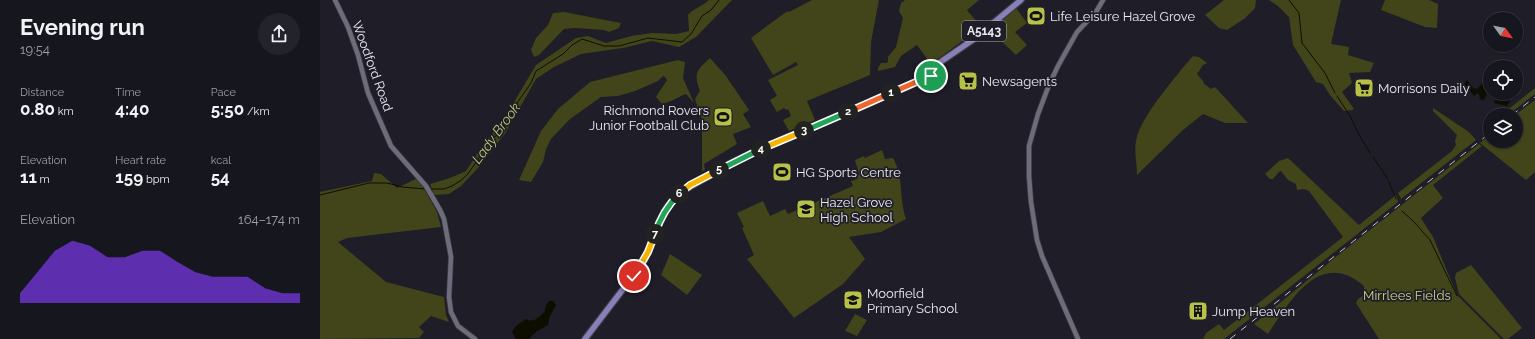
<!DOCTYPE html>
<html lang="en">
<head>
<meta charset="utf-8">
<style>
	:root { --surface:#16161e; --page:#23232b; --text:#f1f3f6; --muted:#9e9fa4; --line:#35353c; --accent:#7c3aed }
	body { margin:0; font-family:Raleway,sans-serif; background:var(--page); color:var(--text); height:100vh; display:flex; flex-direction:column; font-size:15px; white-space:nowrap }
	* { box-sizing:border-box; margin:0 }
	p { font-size:13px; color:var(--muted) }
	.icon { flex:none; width:22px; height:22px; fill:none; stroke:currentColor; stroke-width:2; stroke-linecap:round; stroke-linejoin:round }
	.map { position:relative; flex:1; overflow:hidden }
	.drawer { display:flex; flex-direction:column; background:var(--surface); width:320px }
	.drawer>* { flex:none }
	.needle { width:26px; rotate:123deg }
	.controls { position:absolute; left:1163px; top:12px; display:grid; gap:8px }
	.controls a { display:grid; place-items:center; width:40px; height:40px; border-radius:50%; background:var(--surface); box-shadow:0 1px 3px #0004,0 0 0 1px var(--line); font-size:20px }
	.pin { position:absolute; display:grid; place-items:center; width:34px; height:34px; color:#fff; margin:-17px; border:2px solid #fff; border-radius:50%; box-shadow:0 1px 4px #0007 }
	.km { position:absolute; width:20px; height:20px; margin:-10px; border-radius:50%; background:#222; color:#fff; font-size:11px; line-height:20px; text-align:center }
	.round { display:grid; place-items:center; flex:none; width:42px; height:42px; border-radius:21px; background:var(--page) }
	.summary { display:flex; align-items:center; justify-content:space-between; height:68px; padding:0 20px }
	h1 { font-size:22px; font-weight:700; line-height:30px }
	.metrics { display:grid; grid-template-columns:repeat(3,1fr); gap:6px; height:68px; padding:4px 20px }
	.metrics div { display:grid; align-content:center }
	.metrics b { font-size:17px; font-weight:700 }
	.metrics small { font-size:11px; font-weight:400 }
	.metrics p { font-size:11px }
	.chart { height:112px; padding:8px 20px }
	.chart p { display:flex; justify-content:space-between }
	.chart svg { width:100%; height:72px; margin-top:4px; fill:var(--accent); opacity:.7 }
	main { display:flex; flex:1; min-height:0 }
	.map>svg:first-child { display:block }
	.green { fill:#424519 }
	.water { fill:#0d0e00 }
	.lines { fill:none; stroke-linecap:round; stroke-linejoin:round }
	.stream { stroke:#0d0e00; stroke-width:1 }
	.minor-casing { stroke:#3a3842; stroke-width:6 }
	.major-casing { stroke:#3a3842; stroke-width:8 }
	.minor { stroke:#6d6c7a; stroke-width:4.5 }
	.major { stroke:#8780b6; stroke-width:5.5 }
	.rail { stroke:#c8c7cf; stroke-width:1; stroke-dasharray:7 7; stroke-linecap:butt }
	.split-1-casing { stroke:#fff; stroke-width:8 }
	.split-2-casing { stroke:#fff; stroke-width:8 }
	.split-3-casing { stroke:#fff; stroke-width:8 }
	.split-4-casing { stroke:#fff; stroke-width:8 }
	.split-5-casing { stroke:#fff; stroke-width:8 }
	.split-6-casing { stroke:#fff; stroke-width:8 }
	.split-7-casing { stroke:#fff; stroke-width:8 }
	.split-8-casing { stroke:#fff; stroke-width:8 }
	.split-1 { stroke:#f0652b; stroke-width:5 }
	.split-2 { stroke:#f0652b; stroke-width:5 }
	.split-3 { stroke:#22a559; stroke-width:5 }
	.split-4 { stroke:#f5b400; stroke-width:5 }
	.split-5 { stroke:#22a559; stroke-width:5 }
	.split-6 { stroke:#f5b400; stroke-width:5 }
	.split-7 { stroke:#22a559; stroke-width:5 }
	.split-8 { stroke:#f5b400; stroke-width:5 }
	.labels { text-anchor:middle; stroke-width:3.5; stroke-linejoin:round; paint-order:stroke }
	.shield { fill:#1e1d28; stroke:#acabb4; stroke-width:1 }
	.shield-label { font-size:12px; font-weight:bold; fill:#e9e8f0 }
	.poi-label { font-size:13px; fill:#e9e8f0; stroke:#1e1d28; text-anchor:start }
	.street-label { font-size:13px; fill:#e9e8f0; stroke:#1e1d28 }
	.park-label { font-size:13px; fill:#cbd383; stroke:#1e1d28 }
	.water-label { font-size:14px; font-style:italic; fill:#c0c778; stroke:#1e1d28 }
</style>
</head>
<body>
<main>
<section class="drawer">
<div class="summary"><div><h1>Evening run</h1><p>19:54</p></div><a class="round"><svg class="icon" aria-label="share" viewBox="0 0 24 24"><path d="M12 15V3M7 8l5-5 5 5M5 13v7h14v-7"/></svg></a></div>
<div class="metrics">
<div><p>Distance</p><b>0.80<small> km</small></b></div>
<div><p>Time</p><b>4:40</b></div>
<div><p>Pace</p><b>5:50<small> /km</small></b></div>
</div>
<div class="metrics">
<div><p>Elevation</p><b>11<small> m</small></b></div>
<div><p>Heart rate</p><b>159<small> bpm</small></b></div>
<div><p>kcal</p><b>54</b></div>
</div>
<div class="chart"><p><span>Elevation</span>164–174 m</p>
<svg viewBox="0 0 160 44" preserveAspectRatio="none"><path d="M0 44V38L10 25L20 12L30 6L40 9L50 16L60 16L70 12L80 12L90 19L100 25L110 28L120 28L130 28L140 35L150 38L160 38V44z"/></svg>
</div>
</section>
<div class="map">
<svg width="1215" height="339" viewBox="0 0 1215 339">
	<rect width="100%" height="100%" fill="#1e1d28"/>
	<path class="green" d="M389,0H412L376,37L359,47L332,41L303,48L261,54L234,67L216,79L186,132L159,167L141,186L129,194L114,195L110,184L130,178L146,171L161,148L184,119L216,65L256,38L268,36L286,43L311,36L332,33L356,34L369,31L368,15C374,8 383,6 389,0Z
		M492,0H559L551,42L550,75L487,101L495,120L469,131L463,120L471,116L468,109L466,110L464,108L457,112L450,100L457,96L448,80L478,65L476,62L453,75L431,38L466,12L471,11Z
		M585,0H659L647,10L661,27L611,64L597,45L581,56L575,67L558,71V68L561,63H566L568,62V57L576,47L583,18L579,11L581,3Z
		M904,0H936L935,8L924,19L907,30L899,28L885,15Z
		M949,0H1021L1011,44L1029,47L1028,55L1054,63L1050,72L1029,73L1032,83L1022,92L1034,109L1032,110L1024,111L1010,95L1003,84L996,82L973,45L969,17L958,6Z
		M1065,0H1109L1118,4L1117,28L1105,27L1061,10Z
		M696,8L707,23L695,32L707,45L696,55L677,37L676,26Z
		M244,12L301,23L299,28L289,32L284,30L255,28L244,29L219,55L214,57L211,50L216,38L228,25L233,13Z
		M873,56L879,57L887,63L883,65L877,74L884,82L883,83L891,89L895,87L928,123H905L883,114L863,130L817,175C817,164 814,151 816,141C820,117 857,75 873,56Z
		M390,58L406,76L429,110L423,114L431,127L413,134L417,144L384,164L385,170L382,171V120L375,99L380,91C373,73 377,70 390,58Z
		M358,60L365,62L363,78L374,103L366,94C358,97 351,102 342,104L336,97L347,80L345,77L343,76L338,81L315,91L298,96L281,97L250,119L231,139L226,149L223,162L211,182L199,180L221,131L238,109L270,82Z
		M1215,88V94L1188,115H1181Z
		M1215,100V172L1206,180L1160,143L1170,135V141H1196L1195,115Z
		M1113,108L1149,132L1156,140L1081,199L1078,193L1132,151L1136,145L1135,141L1137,135L1113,111Z
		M1159,144L1162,146L1113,185L1123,198L1101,218L1113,237L1137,295L1181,339H1059L1036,303L1038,299L1044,295V286C1000,248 970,301 948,334L934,324L1017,256Z
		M562,150L565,159L573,158C584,177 579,199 586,219L561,232L529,237L545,259L523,284L474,318L427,259L434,255L422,228L424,227L417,213L443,201L450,216L465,209L468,214L533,186L531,181L537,179L539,174L535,160L544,156L545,158Z
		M968,158L1039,225L1076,195L1078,202L904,339H883L886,333L899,324L904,330L1023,237L989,191L984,189L977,190L976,184L968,180L961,171L959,172L953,179H950L945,174L959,161Z
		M54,173L61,174L77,188L98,178L117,212L121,227L27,238L18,242L66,282L124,297L126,315L129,322L111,316L99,327L104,332L99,338L0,339V192L52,181Z
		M350,254L382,275L367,295L341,275Z
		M1151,265L1202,328L1188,339H1184L1139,294L1135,278L1136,273Z
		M535,314L547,320L537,336L525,331Z"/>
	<path class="water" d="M1170,76V90L1168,91L1164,100L1159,99L1160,97L1158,93L1154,96L1144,84L1147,80L1153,88L1157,89Z
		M1176,93H1190L1192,97L1187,106L1174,103L1176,97Z
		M229,301H233L236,305L230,316L228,325L217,331L209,339H196L192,332L196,326L206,319C214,324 220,316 225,311L226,305Z"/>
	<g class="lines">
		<path class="stream" d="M969,0L979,13L982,43L1005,73L1015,93
			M1017,96L1030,116L1039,135L1050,153
			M1053,157L1068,179
			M1069,182L1076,199
			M111,189H124L132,186L140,181L147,175L157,161L165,146L173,139L188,122L197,103L211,83L216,71L243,54L252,45L262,39L284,46H299L328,38L362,42L371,34L382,16L391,10L399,0
			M0,195L49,183H67L82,187L105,189
			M1082,211L1094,222L1110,240L1137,296"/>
		<g class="minor-casing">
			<path id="minor" d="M15,0L28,27L38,55L48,93L71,146L106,186L120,210L124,219L131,257L129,297L131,312L138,326L155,339
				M758,339L722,256L717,240L711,202L709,176V146L718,114L729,85L738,66L757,32L776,12L783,0"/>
		</g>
		<g class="major-casing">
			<path id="major" d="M603 78a4 4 0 1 1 8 0a4 4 0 1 1-8 0Z
				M610,75L619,63L654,39L701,0
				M265,339L323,263L342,216L347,207L361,192L413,162L442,148L545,105L603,79"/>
		</g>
		<use href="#minor" class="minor"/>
		<use href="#major" class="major"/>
		<path class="rail" d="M1192,115L1215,97
			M910,339L1170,133"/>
	</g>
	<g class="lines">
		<g class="split-1-casing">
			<path id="split-1" d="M571,93L603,79L605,74H608L611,76"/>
		</g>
		<g class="split-2-casing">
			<path id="split-2" d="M528,112L571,93"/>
		</g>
		<g class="split-3-casing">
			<path id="split-3" d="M484,131L528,112"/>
		</g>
		<g class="split-4-casing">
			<path id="split-4" d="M441,149L484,131"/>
		</g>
		<g class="split-5-casing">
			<path id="split-5" d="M399,170L441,149"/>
		</g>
		<g class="split-6-casing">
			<path id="split-6" d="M359,194L370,185L399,170"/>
		</g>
		<g class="split-7-casing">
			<path id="split-7" d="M335,234C340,218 347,206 359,194"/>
		</g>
		<g class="split-8-casing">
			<path id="split-8" d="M314,276L328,252L335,234"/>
		</g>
		<use href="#split-1" class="split-1"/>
		<use href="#split-2" class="split-2"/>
		<use href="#split-3" class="split-3"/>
		<use href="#split-4" class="split-4"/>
		<use href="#split-5" class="split-5"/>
		<use href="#split-6" class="split-6"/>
		<use href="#split-7" class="split-7"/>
		<use href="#split-8" class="split-8"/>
	</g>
	<defs>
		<g id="stadium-square" transform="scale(1)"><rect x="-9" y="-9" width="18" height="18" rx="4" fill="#b8c147" stroke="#1e1d28"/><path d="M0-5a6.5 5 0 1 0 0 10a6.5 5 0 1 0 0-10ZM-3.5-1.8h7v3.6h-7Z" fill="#111"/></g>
		<g id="supermarket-square" transform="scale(1)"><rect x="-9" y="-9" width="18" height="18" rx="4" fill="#b8c147" stroke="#1e1d28"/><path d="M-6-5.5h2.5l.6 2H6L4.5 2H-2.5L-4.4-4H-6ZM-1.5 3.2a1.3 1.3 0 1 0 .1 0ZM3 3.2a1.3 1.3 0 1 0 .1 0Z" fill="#111"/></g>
		<g id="school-square" transform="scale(1)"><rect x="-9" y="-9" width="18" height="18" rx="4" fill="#b8c147" stroke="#1e1d28"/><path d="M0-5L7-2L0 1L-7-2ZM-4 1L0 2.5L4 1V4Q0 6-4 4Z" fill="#111"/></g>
		<g id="building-square" transform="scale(1)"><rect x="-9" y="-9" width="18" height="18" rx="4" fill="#b8c147" stroke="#1e1d28"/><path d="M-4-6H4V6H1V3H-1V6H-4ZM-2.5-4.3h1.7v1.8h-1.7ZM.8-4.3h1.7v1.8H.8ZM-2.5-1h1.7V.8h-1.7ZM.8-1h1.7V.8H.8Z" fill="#111"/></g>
	</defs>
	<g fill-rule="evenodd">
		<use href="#stadium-square" x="716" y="16"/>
		<use href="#supermarket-square" x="648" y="81"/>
		<use href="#supermarket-square" x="1044" y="88"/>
		<use href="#stadium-square" x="403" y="117"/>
		<use href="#stadium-square" x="462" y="172"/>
		<use href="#school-square" x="486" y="209"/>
		<use href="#school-square" x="533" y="300"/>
		<use href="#building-square" x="878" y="311"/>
	</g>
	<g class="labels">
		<rect class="shield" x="642" y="21" width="44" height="20" rx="3"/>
		<g class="shield-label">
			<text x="664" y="35">A5143</text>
		</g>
		<g class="poi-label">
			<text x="730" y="21">Life Leisure Hazel Grove</text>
			<text x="662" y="86">Newsagents</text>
			<text x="1058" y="93">Morrisons Daily</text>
			<text x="389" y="115" text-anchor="end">Richmond Rovers<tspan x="389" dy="15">Junior Football Club</tspan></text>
			<text x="476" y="177">HG Sports Centre</text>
			<text x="500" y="207">Hazel Grove<tspan x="500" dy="15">High School</tspan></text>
			<text x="547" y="298">Moorfield<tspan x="547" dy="15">Primary School</tspan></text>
			<text x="892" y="316">Jump Heaven</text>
		</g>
		<g class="street-label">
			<text transform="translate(53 66) rotate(70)" y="5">Woodford Road</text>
		</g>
		<g class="park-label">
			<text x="1087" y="300">Mirrlees Fields</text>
		</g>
		<g class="water-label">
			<text transform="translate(176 133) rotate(-54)" y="5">Lady Brook</text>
		</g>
	</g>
</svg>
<div class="controls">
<a><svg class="needle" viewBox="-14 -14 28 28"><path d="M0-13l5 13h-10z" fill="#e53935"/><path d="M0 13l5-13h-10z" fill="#9e9fa4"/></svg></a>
<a><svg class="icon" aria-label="locate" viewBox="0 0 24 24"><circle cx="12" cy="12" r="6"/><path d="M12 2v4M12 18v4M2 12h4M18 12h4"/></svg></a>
<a><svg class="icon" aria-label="layers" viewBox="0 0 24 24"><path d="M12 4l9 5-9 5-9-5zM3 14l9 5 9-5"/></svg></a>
</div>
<div class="pin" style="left:611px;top:76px;background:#1e9e55"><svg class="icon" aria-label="arrive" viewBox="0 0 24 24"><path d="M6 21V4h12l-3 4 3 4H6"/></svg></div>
<div class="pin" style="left:314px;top:276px;background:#d93025"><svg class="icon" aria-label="check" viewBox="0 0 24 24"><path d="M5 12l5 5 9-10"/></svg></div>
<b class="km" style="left:571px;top:93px">1</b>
<b class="km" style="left:528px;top:112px">2</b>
<b class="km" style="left:484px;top:131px">3</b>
<b class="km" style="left:441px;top:149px">4</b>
<b class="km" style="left:399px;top:170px">5</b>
<b class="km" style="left:359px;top:194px">6</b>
<b class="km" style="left:335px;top:234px">7</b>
</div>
</main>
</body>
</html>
